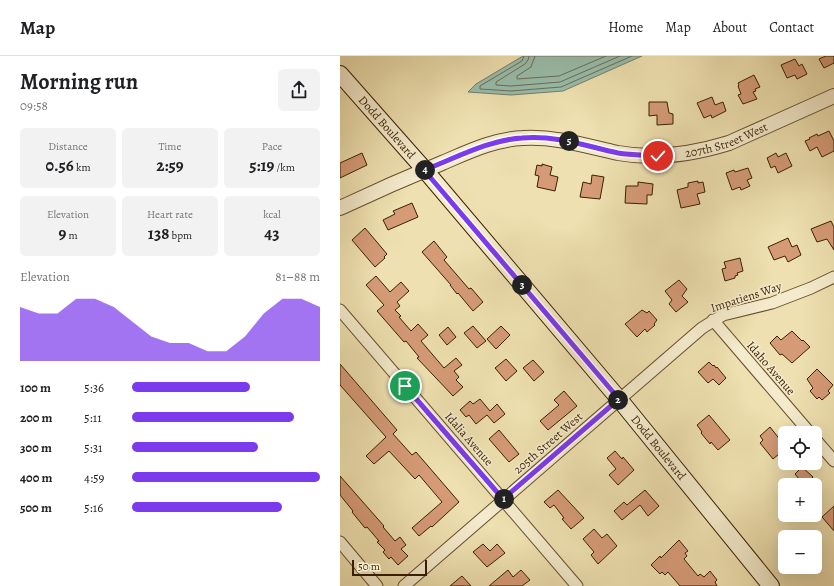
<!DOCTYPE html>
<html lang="en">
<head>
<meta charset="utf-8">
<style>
	:root { --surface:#fff; --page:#f2f2f2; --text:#202124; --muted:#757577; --line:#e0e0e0; --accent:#7c3aed }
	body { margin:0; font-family:Alegreya,serif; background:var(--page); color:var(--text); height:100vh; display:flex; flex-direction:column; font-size:15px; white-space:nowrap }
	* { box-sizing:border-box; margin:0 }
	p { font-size:13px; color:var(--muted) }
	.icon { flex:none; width:22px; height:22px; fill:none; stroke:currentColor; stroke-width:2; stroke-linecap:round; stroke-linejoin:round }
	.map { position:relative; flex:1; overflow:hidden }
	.panel { display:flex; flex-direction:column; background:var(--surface); width:340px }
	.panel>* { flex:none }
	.fabs { position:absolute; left:438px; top:370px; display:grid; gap:8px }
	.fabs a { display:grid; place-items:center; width:44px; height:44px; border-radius:6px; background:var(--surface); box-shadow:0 4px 16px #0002; font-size:20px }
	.scale { position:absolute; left:12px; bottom:10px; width:75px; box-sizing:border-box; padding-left:4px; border:2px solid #3a1f01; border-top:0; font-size:11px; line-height:14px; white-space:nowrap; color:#3a1f01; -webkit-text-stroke:3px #f4ebcc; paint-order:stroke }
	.pin { position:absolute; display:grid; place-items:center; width:34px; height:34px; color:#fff; margin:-17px; border:2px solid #fff; border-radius:50%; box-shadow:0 1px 4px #0007 }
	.km { position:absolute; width:20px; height:20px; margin:-10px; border-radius:50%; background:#222; color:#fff; font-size:11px; line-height:20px; text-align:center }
	.round { display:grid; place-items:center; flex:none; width:42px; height:42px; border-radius:6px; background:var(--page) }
	.head { display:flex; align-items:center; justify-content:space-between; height:68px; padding:0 20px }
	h1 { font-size:22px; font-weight:600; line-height:30px }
	.figures { display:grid; grid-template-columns:repeat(3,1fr); gap:6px; height:68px; padding:4px 20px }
	.figures div { display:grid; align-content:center; border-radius:6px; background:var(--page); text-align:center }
	.figures b { font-size:17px; font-weight:600 }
	.figures small { font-size:11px; font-weight:400 }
	.figures p { font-size:11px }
	.chart { height:112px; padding:8px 20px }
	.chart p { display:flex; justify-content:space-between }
	.chart svg { width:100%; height:72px; margin-top:4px; fill:var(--accent); opacity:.7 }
	ul { padding:0 20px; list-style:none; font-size:13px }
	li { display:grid; grid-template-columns:64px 48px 1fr; align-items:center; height:30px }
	li i { height:10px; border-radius:5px; background:var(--accent) }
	header { display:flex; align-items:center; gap:24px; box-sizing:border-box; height:56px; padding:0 20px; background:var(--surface); border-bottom:1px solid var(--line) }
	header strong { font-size:19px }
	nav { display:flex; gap:22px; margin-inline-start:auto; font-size:14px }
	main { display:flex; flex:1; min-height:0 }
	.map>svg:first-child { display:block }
	.water { fill:#99bdac; stroke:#737e68 }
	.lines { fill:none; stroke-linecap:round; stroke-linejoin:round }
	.shore { stroke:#6a6e56; stroke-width:1 }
	.building { fill:#d59b77; stroke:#3a1f01 }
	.minor-casing { stroke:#674f2d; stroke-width:13 }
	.tertiary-casing { stroke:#674f2d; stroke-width:16 }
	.secondary-casing { stroke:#3a1f01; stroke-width:18 }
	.minor { stroke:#f4ebcc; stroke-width:11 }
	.tertiary { stroke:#f4ebcc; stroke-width:14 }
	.secondary { stroke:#f4ebcc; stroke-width:16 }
	.route-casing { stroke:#fff; stroke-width:8 }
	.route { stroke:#7c3aed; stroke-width:5 }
	.labels { text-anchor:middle; stroke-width:3; stroke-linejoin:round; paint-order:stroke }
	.street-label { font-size:12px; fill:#3a1f01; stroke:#f4ebcc }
</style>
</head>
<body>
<header>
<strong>Map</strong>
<nav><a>Home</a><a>Map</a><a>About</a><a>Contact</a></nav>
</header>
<main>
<section class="panel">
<div class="head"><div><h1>Morning run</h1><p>09:58</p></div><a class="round"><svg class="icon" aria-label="share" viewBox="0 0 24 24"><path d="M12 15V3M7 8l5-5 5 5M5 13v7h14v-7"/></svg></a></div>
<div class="figures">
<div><p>Distance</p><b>0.56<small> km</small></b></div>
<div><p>Time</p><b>2:59</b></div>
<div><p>Pace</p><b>5:19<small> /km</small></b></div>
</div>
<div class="figures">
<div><p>Elevation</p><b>9<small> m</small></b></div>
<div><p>Heart rate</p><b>138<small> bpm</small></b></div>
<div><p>kcal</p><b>43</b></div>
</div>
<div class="chart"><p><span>Elevation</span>81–88 m</p>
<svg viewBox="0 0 160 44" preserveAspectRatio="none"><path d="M0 44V11L10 15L20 15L30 6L40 6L50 11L60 20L70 29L80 33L90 33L100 38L110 38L120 29L130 15L140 6L150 6L160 11V44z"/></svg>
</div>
<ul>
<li><b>100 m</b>5:36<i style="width:63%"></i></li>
<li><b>200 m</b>5:11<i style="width:86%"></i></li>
<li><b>300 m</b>5:31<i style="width:67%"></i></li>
<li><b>400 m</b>4:59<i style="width:100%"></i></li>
<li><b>500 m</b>5:16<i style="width:80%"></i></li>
</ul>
</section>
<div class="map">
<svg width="494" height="530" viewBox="0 0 494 530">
	<rect width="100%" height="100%" fill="#eee0b0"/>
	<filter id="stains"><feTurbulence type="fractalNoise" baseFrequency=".005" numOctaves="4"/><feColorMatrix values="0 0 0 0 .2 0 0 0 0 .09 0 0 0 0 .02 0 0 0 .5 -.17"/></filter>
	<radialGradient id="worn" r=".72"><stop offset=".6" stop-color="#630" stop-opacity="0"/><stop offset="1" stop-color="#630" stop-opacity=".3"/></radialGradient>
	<path class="water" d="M183,0H302L223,35L171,39L128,36L136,28Z"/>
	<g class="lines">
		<path class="shore" d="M184,0L182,5L140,30V33L171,35L221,31L292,0
			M189,0L188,4L185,8L156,26V29L171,30L220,26L280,0
			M195,0L191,11L177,20V23L219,20L266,0"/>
	</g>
	<path class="building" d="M486,0H494V7L484,12L479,3Z
		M455,3L459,10L462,8L467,18L457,23L455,19L447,22L441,9Z
		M414,19L420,31L415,33L416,35L413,36L417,43L403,48L398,39L401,38L398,30L399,29L398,27Z
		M372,41L375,49L383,46L386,55L372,62L371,59L364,62L357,47Z
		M309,46H327L329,57L333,58V68L317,69V59L309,60Z
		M489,75L494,85V95L482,101L477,91L470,95L465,85L470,83L469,82L477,78L478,80Z
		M22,97L27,109L0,122V107Z
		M436,97L438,101L446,97L452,110L438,117L435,110L431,112L427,102Z
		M202,108L212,111L210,119L218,121L215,135L197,131L199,120L195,119L197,109L202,110Z
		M408,112L412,122L407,124L410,130L401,134L400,131L392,134L386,117L394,114L395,116Z
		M252,119L264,121L260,143L240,141L243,126L251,128Z
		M358,125V127L363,126L365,136L357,138L360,148L341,152L337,134L348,131V127Z
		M298,126L313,128L312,139H307V148L285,147L286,130H298Z
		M72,147L78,161L48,174L43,164L55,158L53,155Z
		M491,165L494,171V194L487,183L477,186L471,173Z
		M25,172L47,198L44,201L45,202L35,211L12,184Z
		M448,182L452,191L457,189L461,199L448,206L445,200L434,204L428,191Z
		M94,185L107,201L104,204L129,233L131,232L143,246L133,255L118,237L117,238L110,229H111L82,196Z
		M400,202L403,215L397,217L398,219L395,220V222L385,225L382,213L386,212L384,206Z
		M36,220L50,236L61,226L69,235L57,246L60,250L55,254L61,260L59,261L71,275L78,268L88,279L81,285L104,312L116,302L122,309L114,315L119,321L116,324L123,331L113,340L77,302L79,301L66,285L64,286L37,255L44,249L26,229Z
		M339,224L347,233L342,240L348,246L336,256L329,248L332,244L325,235Z
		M302,254L307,257L309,255L317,264L314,268L315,269L307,276L305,273L297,281L285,268Z
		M133,270L146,285L137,292L124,277Z
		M161,270L170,279L156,293L147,283Z
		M108,271L116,281L107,289L99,279Z
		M452,275L462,285L463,284L470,291L452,307L442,298L440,299L430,287L437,280L441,284Z
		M166,303L177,315L166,325L155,312Z
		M193,304L204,316L194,325L183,312Z
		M369,306L373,310L374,309L376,312L377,311L386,322L379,329L373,323L368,327L358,316Z
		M0,308L57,374L53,378L72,399L76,396L119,446L92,471L91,470L79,480L72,472L102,446L79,419L75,423L49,395L34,408L26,400L46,381L0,329Z
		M477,313L493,329L488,335L490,337L482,344L479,341L477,343L470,335L473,332L467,323Z
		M224,335L237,350L208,374L200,365L219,349L214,344Z
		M140,343L150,355L157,348L165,358L154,367L147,359L136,368L129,359L126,361L120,354L130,345L133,348Z
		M369,359L390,384L378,394L371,386L370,388L361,377L362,376L357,369Z
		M430,371L445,390V393L433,403L420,387L423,384L420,380Z
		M159,374L179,398L169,406L149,383Z
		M275,395L282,403L283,401L294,414L278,429L269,419L276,413L267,402Z
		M462,411L473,421L471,423L476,429H452L459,423L455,418Z
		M0,420L44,470L43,471L55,485L60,481L66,489L61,493L68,500L58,509L51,501L49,503L43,496L45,494L37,486L39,485L27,471L25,472L12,456L13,455L0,439Z
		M218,434L244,462L231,473L222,463L224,462L214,449L210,452L204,446Z
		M305,434L319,450L308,460L300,449L282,464L274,455L284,446L287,449Z
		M494,450V475L482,461Z
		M254,473L262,482L267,478L277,490L258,508L251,499L254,496L243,483Z
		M339,484L348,495L345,497L347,500L344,503L358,520L360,518L364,521L370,515L377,524L375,526L377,530H340L328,516L325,519L322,516L320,518L311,509L320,500L321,502Z
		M143,488L150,495L157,488L165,497L147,511L133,496Z
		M168,514L173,521L181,514L190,524L182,530H149Z
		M122,520L131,530H110Z"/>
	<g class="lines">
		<g class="minor-casing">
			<path id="minor" d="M0,254L237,530
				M373,264L470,377
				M475,383L494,405
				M0,486L37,530
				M64,530L362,272L383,259L432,247L471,232L494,221"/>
		</g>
		<g class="tertiary-casing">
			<g id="tertiary">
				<path id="s1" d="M0,152C34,136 68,121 102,107C128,96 155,83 183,82C216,80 246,90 278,97C316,104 353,98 389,87L494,40"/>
			</g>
		</g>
		<g class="secondary-casing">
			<g id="secondary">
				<path id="s2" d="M0,18L84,113L279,343L431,530"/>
			</g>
		</g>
		<use href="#minor" class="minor"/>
		<use href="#tertiary" class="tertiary"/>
		<use href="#secondary" class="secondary"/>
	</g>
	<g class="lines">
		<g class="route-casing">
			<path id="route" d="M65,330L163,443L279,343L84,114C116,102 148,84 182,82C216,79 246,90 278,97C291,99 305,99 318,100"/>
		</g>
		<use href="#route" class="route"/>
	</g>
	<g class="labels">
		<g class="street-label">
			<text dy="4" stroke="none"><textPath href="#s2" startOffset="71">Dodd Boulevard</textPath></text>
			<text dy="4" stroke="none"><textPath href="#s1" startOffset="404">207th Street West</textPath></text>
			<text transform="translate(406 241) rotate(-18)" y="4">Impatiens Way</text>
			<text transform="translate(431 312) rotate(49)" y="4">Idaho Avenue</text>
			<text transform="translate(129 383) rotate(49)" y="4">Idalia Avenue</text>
			<text transform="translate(208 387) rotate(-41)" y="4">205th Street West</text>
			<text dy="4" stroke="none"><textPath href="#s2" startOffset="491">Dodd Boulevard</textPath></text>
		</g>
	</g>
	<rect width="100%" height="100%" filter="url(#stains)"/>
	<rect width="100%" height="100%" fill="url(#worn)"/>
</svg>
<div class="fabs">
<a><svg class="icon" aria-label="locate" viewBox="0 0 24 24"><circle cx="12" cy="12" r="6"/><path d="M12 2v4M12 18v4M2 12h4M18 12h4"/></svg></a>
<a>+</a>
<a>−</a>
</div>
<div class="scale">50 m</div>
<div class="pin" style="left:65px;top:330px;background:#1e9e55"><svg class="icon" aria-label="arrive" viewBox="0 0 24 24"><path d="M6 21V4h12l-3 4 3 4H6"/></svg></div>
<div class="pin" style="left:318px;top:100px;background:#d93025"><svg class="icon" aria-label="check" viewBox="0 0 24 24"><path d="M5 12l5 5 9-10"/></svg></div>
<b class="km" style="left:164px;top:443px">1</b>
<b class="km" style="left:278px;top:344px">2</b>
<b class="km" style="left:182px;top:229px">3</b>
<b class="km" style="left:85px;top:114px">4</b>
<b class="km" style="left:229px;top:85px">5</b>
</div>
</main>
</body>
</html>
